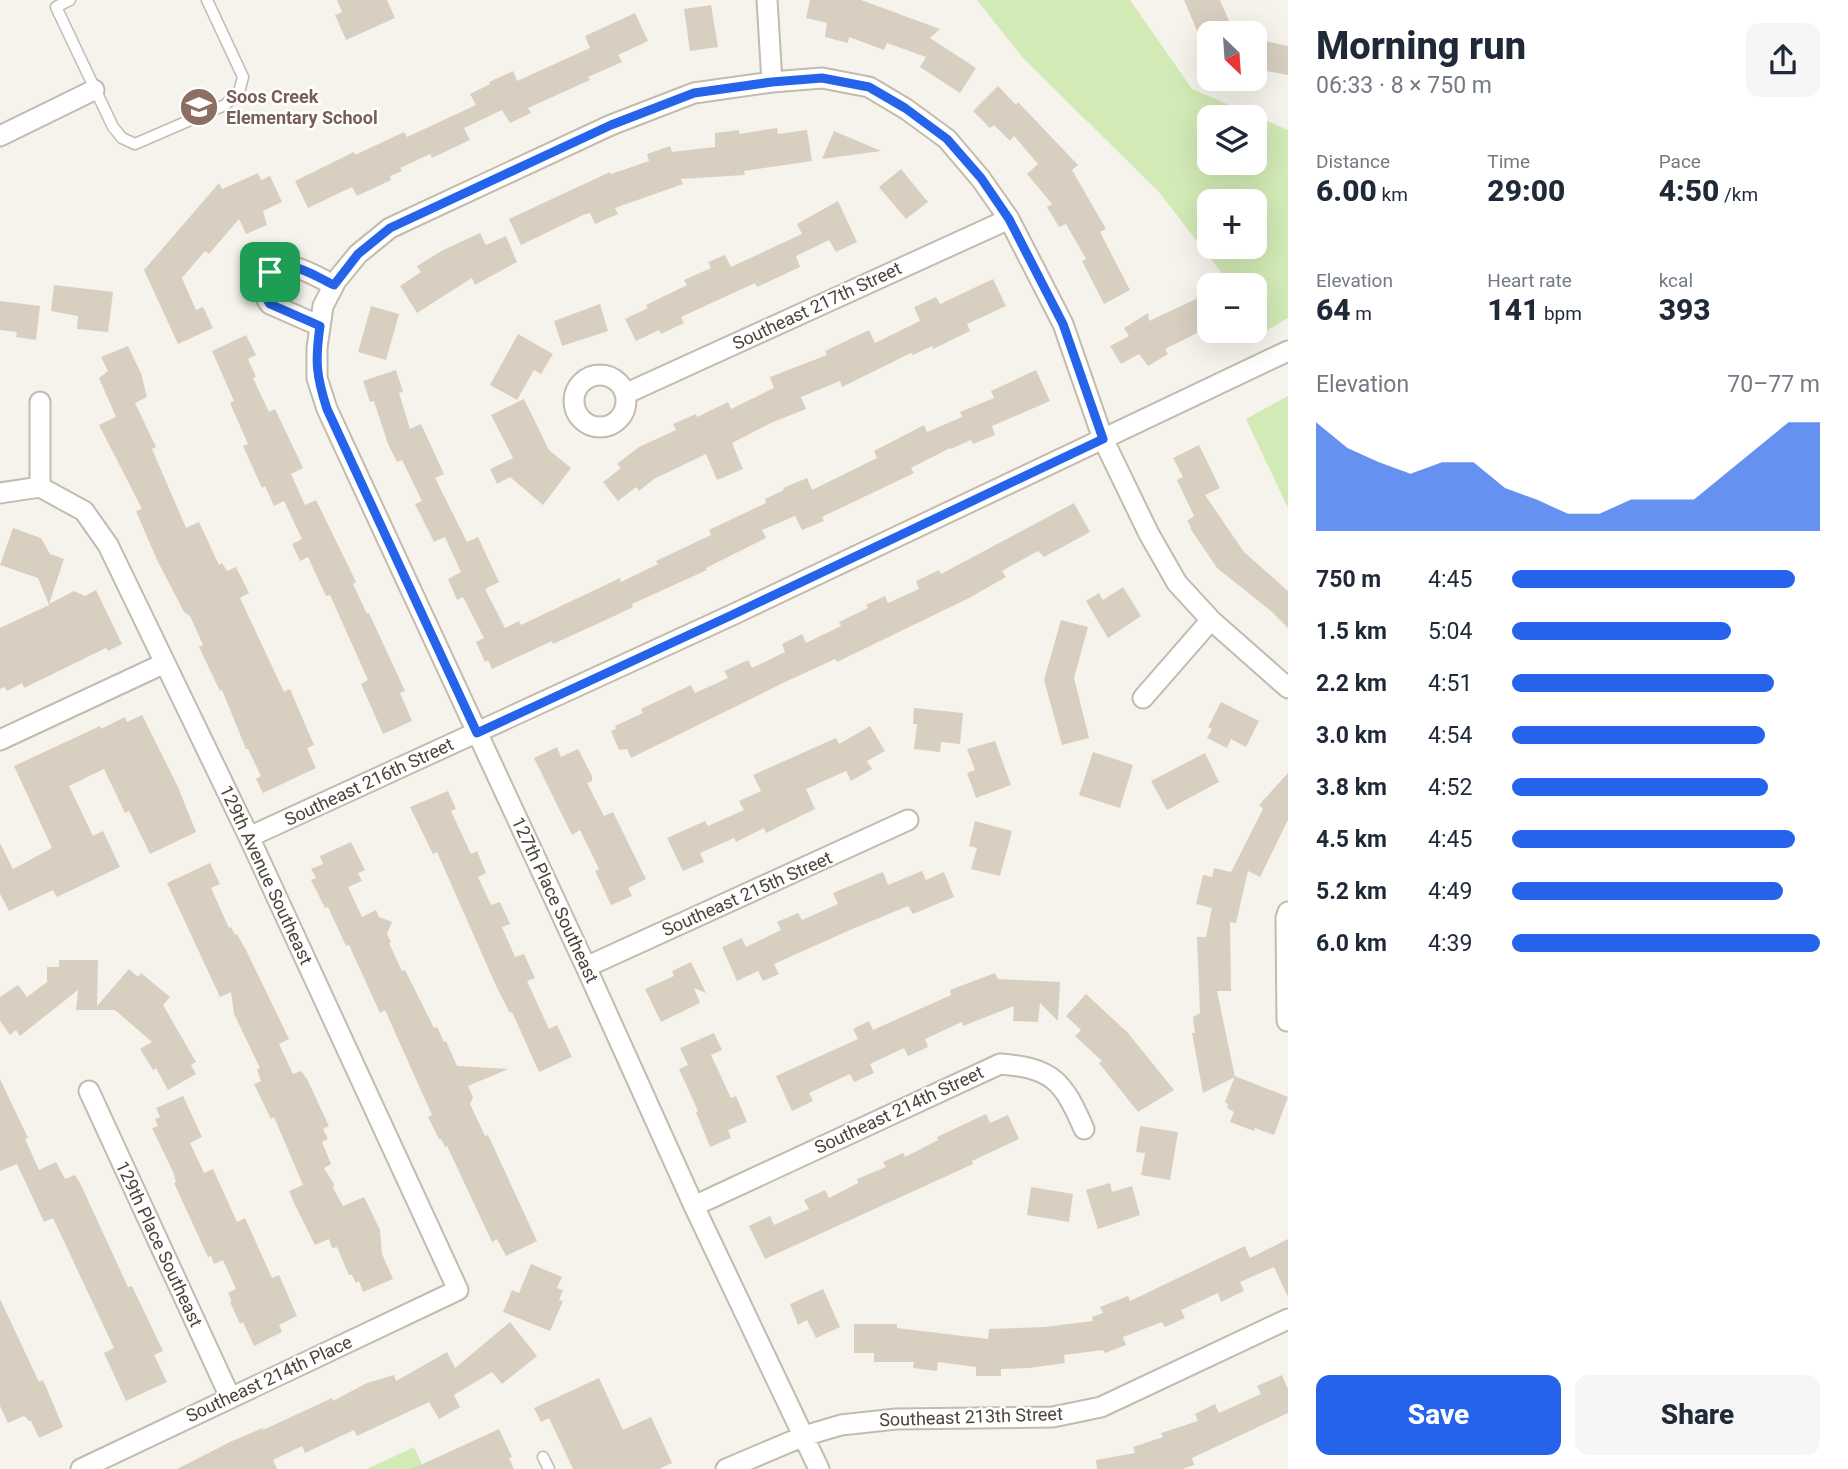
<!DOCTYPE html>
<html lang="en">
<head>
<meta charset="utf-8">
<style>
	:root { --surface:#fff; --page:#f6f6f7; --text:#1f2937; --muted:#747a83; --accent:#2563eb }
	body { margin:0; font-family:Roboto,sans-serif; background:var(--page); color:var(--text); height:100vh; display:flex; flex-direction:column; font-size:26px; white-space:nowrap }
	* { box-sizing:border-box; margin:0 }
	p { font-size:23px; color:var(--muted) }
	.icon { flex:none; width:38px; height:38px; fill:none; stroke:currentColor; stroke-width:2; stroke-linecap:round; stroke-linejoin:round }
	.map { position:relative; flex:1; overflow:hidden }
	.details { display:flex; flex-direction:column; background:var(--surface); width:560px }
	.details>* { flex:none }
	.needle { width:46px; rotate:155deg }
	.tools { position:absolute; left:1197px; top:21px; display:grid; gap:14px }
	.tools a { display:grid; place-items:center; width:70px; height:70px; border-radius:14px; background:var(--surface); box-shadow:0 7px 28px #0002; font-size:35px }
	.pin { position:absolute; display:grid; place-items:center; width:60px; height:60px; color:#fff; margin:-30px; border-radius:14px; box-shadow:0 4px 10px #0006 }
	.round { display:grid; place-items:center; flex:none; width:74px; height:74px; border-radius:14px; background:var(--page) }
	.summary { display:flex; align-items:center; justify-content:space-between; height:119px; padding:0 28px }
	h1 { font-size:38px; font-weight:800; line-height:52px }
	.stats { display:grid; grid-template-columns:repeat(3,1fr); gap:10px; height:119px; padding:7px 28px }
	.stats div { display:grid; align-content:center }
	.stats b { font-size:30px; font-weight:800 }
	.stats small { font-size:19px; font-weight:400 }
	.stats p { font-size:19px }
	.chart { height:196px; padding:14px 28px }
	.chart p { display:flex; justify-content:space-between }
	.chart svg { width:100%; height:126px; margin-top:7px; fill:var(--accent); opacity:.7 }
	.primary-button { display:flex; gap:14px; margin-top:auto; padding:14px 28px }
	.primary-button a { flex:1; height:80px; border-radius:14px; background:var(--accent); color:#fff; font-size:28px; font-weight:800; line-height:80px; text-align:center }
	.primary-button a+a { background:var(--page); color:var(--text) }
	ul { padding:0 28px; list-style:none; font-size:23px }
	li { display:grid; grid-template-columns:112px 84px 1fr; align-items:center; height:52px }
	li i { height:18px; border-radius:9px; background:var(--accent) }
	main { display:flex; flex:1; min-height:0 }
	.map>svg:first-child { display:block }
	.green { fill:#d2eab5; fill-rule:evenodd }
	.building { fill:#d8cfc1 }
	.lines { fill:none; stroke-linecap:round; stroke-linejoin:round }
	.service-casing { stroke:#c2bbae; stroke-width:13 }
	.minor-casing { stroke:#c2bbae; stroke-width:23 }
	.service { stroke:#fff; stroke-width:10 }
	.minor { stroke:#fff; stroke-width:19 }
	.route-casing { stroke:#fff; stroke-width:14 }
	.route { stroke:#2563eb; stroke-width:9 }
	.labels { text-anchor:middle; stroke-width:5; stroke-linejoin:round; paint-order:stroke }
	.education-label { font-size:18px; font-weight:bold; fill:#785e54; stroke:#fff; text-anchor:start }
	.street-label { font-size:18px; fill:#4b4439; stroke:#fff }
</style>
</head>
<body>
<main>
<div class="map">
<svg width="1288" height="1469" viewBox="0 0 1288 1469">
	<rect width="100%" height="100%" fill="#f6f3ec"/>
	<path class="green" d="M977,0H1130L1192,89L1288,130V318L1266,331L1255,317V285H1231L1159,192L1023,58ZM1209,117H1255V163H1209ZM1209,201H1255V247H1209Z
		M1288,396V508L1246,419Z
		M414,1447L424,1469H367Z"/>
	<path class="building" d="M337,0H387L395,18L346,40L335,15L342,12Z
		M810,0H861L940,29L930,38L976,68L960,93L920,67L926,57L887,43L884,50L849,37L848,43L825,37L827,23L806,18Z
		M1184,0H1220L1232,28L1218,33H1209V37L1201,40Z
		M711,5L718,47L690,51L684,9Z
		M635,13L648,41L618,55L622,62L588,77L590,80L528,108L531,113L510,123L502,110L464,128L470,140L432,158L430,154L400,168L402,171L390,176L391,180L357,196L352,187L308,208L295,181L354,152L355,155L404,132L407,137L476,105L470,94L490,84L489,82L513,71L517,81L590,48L585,36Z
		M1255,39L1288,46V75L1255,69Z
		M998,86L1016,105L1018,102L1078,165L1072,170L1106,229L1100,232L1130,290L1104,304L1082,261L1086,259L1066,224L1059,227L1047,207L1052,204L1027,174L1038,164L1014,136L1010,141L994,125L990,128L973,111Z
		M777,128L778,134L807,130L812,161L744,171L745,175L681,179L683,184L615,208L618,214L595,224L590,213L583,215L521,245L509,219L610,172L611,174L649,161L647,154L670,146L672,152L715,147V133L739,130V134Z
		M834,131L881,151L822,159Z
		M901,169L928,202L906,219L879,187Z
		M258,173L261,180L270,176L282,202L263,211L267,225L246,234L239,219L209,254L205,251L182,278L196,310L203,307L213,328L178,344L144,270L219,183L222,189Z
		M838,201L857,242L836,252L829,240L796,256L800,267L757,287L755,283L681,317L684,323L661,334L659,330L636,341L625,319L648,308L646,305L687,285L684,280L711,268L708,262L725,255L731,267L802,234L797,224Z
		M480,233L486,245L506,236L517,262L475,285L472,278L417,313L400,286L421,272L417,266L443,250Z
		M993,279L1006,306L967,324L970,331L933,349L932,346L913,355L911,353L842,387L840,381L801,397L806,409L773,422L732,443L743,469L717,480L706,454L654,479L639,491L636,487L618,501L603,482L621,468L617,464L639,447L676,430L673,424L696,414L697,417L728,402L731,409L774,388L770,377L827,355L825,351L869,330L875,343L920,321L914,307L936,297L940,304Z
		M54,285L113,292L108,332L77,329L78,316L51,311Z
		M1209,293V327L1165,349L1168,354L1148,366L1139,354L1121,364L1110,346L1129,336L1124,328L1148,313L1149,321Z
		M0,301L40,306L36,340L16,337L17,332L0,330Z
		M600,304L608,331L562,346L554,321Z
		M371,306L399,314L386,360L358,352Z
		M518,334L553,354L541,374L534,370L517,400L490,385Z
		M246,335L256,355L248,359L256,377L253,378L269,412L275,409L303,468L291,474L305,505L316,500L356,582L353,584L367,614L369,613L405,691L400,693L412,721L383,734L361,684L368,680L330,595L326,596L308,557L300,561L292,544L302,539L284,501L274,506L265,486L262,488L243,446L248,444L230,403L234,401L212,351Z
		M128,346L141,373L147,397L135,403L156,447L152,449L186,528L199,522L219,565L222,563L227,571L236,567L249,593L240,598L284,692L290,689L314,745L307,748L316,768L263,793L256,779L261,776L248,749H246L222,690L220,691L199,647L203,645L190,616L184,612L157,560L136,511L142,509L99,425L116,417L99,378L108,371L101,357Z
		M396,370L403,392L399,393L410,429L421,424L444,474L435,478L467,542L478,537L499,582L485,589L505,628L519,621L521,625L620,578L621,582L658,564L656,561L711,535L709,530L766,503L765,499L784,490L783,488L807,478L812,490L877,458L874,451L924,425L927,432L962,417L960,412L994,398L991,391L1036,370L1050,401L992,426L995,435L973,444L971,440L951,449L950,448L911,468L914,473L822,517L824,521L802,530L795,516L762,530L766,538L706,568L707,570L632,604L633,607L610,618L553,644L552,641L492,669L488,660L485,662L476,642L484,638L463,597L457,600L448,579L461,572L445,537L434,542L415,504L422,501L402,460L397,462L388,444L374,401L370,402L363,381Z
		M524,399L549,450L571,468L543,505L510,477L497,484L490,469L513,458L491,415Z
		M1199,445L1220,488L1205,495L1244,552L1288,591V628L1271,611L1217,568L1190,528L1191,527L1187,521L1194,516L1177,480L1183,477L1173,458Z
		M1074,503L1090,532L1044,557L1038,551L1002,571L1006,577L969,598L837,662L835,659L783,683L631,758L627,749L619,750L611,731L616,729L615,726L643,713L641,709L691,685L695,693L728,678L724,671L748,660L752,668L785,652L782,644L802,634L806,643L841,626L839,622L868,608L866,605L885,596L888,603L919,589L916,581L939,570L941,574Z
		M13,528L41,538L50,554L64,559L49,604L74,591L85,596L96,590L122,644L108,651L106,648L24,688L22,683L7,691L5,687L0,689V628L49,605L38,578L0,565Z
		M1123,587L1141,616L1108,638L1086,601L1099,593L1103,600Z
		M1061,620L1088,627L1074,678L1089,738L1062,745L1044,680Z
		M1221,702L1259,721L1246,747L1231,739L1227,748L1207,738L1212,729L1208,727Z
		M914,708L963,713L960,744L941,742L940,752L914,749L917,724H913Z
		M142,715L178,787L196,832L150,854L129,811L125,813L104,769L69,786L93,836L103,831L120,867L57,897L53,890L9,911L0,894V843L13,869L52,848L14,766L100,726L101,729L125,717L127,722Z
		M870,726L885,751L867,761L872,769L851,781L846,771L806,789L815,809L766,833L764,828L736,842L734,838L700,853L704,862L683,871L667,838L705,821L708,826L744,810L739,801L761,791L753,775L836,738L839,744Z
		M995,741L1011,785L976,798L967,773L975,770L967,749Z
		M557,747L561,757L578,749L592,776V781L587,783L604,816L613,812L646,879L628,888L632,896L611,905L595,871L599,869L580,830L572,835L534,758Z
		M1093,752L1133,765L1120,808L1079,795Z
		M1205,753L1219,782L1167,810L1151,781Z
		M1288,773V820L1260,877L1248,871L1236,923L1230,922L1231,991H1217L1235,1077L1203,1093L1192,1033H1195L1193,1017L1200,1013L1197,937H1206L1212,908L1196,904L1203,875L1212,877L1214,868L1231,872L1263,809L1259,805Z
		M448,791L456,809L451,811L471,854L477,851L486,873L478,877L491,905L500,902L510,924L502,927L515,957L524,954L535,978L527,981L549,1029L557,1025L572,1057L539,1072L512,1012L510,1013L497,988L437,852L433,854L410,807Z
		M975,821L1012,831L1000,876L971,869L977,848L969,846Z
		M351,842L365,870L358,873L362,881L348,887L362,917L376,910L379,917L392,922L387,934L391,942L389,943L402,971L405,970L434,1028L437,1027L444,1042L446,1041L457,1066L508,1069L468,1086L473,1097L470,1104L485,1136L488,1135L537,1241L506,1256L497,1239L492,1242L447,1146L445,1147L441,1139H439L428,1117L432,1115L385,1010L380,1013L349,945L346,946L328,907L325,908L311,880L316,878L311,869L323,864L320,856Z
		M210,863L220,884L211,888L229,928L231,927L235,935L237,934L246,950L289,1039L279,1044L293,1074L301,1071L307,1079L329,1126L323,1129L328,1139L322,1142L331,1164L324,1168L334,1184L333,1188L343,1206L364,1197L380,1230L382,1254L393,1279L363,1292L359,1281L356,1283L352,1275H349L337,1247L332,1248L329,1239L315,1245L295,1205L289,1191L303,1185L274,1117L271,1119L254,1084L261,1081L257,1069L260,1068L234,1014L231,992L220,997L167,883Z
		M922,871L926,880L944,872L954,897L913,914L908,906L850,930L774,964L779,974L763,981L758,971L737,981L722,947L742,938L746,947L781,930L777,922L798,913L802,920L838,904L833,893L883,872L888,885Z
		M59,960H98L97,1006L129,969L138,977L141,973L170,997L163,1005L196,1062L191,1065L196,1074L168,1090L156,1068L153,1070L140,1049L152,1042L115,1010H76L78,990L20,1036L16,1030L10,1035L0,1021V997L18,985L27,997L47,982V967H59Z
		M691,962L706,993L694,988L700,1003L661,1022L645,989L674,976L672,971Z
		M995,973L998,979L1060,982L1058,1021L1040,1003L1038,1022L1013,1021L1014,1006L963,1026L962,1022L925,1039L928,1047L908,1056L904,1048L870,1064L874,1073L854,1082L850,1074L809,1093L813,1101L792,1111L776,1076L858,1039L853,1029L869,1021L873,1030L951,995L950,990Z
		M1086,994L1128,1033L1174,1090L1138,1112L1099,1063L1102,1061L1075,1036L1081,1030L1066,1016Z
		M714,1033L722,1050L711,1055L731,1098L736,1096L747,1122L728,1130L731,1138L710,1147L696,1112L698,1111L679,1069L688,1065L680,1048Z
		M1235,1076L1288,1097L1274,1135L1255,1128L1254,1131L1230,1122L1234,1112L1227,1108L1228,1104L1225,1102Z
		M0,1079L28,1138L25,1139L39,1170L56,1162L65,1179L75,1175L80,1183L128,1287L132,1286L163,1351L154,1355L167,1382L126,1401L104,1353L114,1348L53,1218L44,1222L17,1164L0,1171Z
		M183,1096L202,1137L190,1143L204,1173L213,1169L237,1222L245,1218L272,1278L279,1275L297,1316L279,1325L282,1332L254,1346L243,1322L240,1324L230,1302H232L228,1293L236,1289L223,1260L214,1264L211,1256L208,1257L174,1183L176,1182L173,1172L152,1128L158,1126L155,1119L160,1117L156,1108Z
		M986,1114L990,1123L1008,1115L1019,1139L972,1161L973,1164L765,1259L749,1226L770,1216L774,1225L809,1209L804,1200L825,1190L829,1198L858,1183L857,1179L886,1167L883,1162L903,1153L905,1157L938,1140L937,1137Z
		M1140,1126L1178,1132L1170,1180L1141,1175L1145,1153L1136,1152Z
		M1110,1183L1112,1192L1132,1186L1140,1215L1098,1229L1086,1190Z
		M1031,1187L1073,1194L1069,1222L1027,1215Z
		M1288,1239V1297L1274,1267L1240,1282L1244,1291L1221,1302L1218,1293L1181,1310L1185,1318L1165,1327L1162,1322L1123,1337L1126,1345L1105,1353L1103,1350L1064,1355L1065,1363L1029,1368L1001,1369V1376H976V1367L938,1362L937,1371L913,1368L914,1362H874V1353H854V1324H897V1328L988,1339L989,1329L1045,1327L1093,1321L1092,1317L1103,1313L1100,1307L1128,1296L1130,1301L1245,1246L1250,1258Z
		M531,1264L562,1277L557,1288L563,1290L559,1300L563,1301L550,1331L503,1312L512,1290L519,1293Z
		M823,1289L840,1327L816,1338L807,1320L798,1325L790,1304Z
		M0,1299L39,1382L43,1380L63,1427L39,1438L31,1421H29L24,1416L8,1423L0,1406Z
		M510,1322L537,1356L502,1384L492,1372L454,1395L460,1407L439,1419L429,1402L357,1436L354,1430L305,1453L302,1446L273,1460L277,1469H177L232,1441L263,1428V1430L332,1398L333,1401L367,1383L394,1375L396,1381L447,1352L455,1368Z
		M1282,1375L1288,1389V1413L1192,1458L1194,1465L1182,1469H1097L1096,1460L1135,1453L1133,1447L1163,1437L1161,1433L1198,1421L1195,1414L1215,1404L1219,1413L1261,1394L1257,1386Z
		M599,1378L623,1430L651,1417L672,1463L659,1469H573L549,1418L541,1422L534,1408Z
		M499,1429L512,1457L509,1458L514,1469H412Z"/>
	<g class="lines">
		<g class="service-casing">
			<path id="service" d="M70,0L56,7L113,127L122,138L135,144L225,105L239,92L243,77L207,0
				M543,1457L549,1469"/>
		</g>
		<g class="minor-casing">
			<path id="minor" d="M767,0L772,82
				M0,136L94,90
				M320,326L270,304C264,296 261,288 266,278C278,250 316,277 334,285
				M574 401a26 26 0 1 1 52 0a26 26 0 1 1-52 0Z
				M625,394L1009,219
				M40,487L84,511L108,545L249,837L458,1290L81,1469
				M40,487V402
				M0,493L40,487
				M1143,698L1211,620
				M0,740L165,663
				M249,837L732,615L1288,351
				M586,967L908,820
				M1287,1021L1286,918L1288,912
				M89,1091L230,1397
				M694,1206L1000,1064C1053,1068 1063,1081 1084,1129
				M726,1469L804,1436L841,1425L896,1419L1053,1417L1101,1407L1288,1319
				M819,1469L694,1206L586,967L327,409L317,378V348L323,306L336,281L358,254L390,228L611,125L694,93L772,82L822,78L869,87L906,109L947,139L981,179L1009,219L1063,324L1103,439L1149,534L1177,583L1211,620L1288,688"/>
		</g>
		<use href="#service" class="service"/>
		<use href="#minor" class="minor"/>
	</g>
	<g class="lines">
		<g class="route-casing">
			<path id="route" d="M822,78L869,87L905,108L947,139L981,178L1009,219L1063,324L1103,439L732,615L477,733L327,409C316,375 315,361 320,326L270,304C264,296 261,288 266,278C278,250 316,277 334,285L358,254L390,228L611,125L694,93L772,82Z"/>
		</g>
		<use href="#route" class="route"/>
	</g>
	<defs>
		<g id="school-disc" transform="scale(2.0125)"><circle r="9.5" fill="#8d6e63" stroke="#fff"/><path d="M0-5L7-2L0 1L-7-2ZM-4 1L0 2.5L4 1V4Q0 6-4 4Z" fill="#fff"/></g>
	</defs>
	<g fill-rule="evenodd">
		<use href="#school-disc" x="199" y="107"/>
	</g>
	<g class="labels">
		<g class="education-label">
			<text x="226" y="103">Soos Creek<tspan x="226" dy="21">Elementary School</tspan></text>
		</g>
		<g class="street-label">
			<text transform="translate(817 306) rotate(-25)" y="6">Southeast 217th Street</text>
			<text transform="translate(369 782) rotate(-25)" y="6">Southeast 216th Street</text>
			<text transform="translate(266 875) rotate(65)" y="6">129th Avenue Southeast</text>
			<text transform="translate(747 894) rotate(-24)" y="6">Southeast 215th Street</text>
			<text transform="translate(555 900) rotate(65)" y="6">127th Place Southeast</text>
			<text transform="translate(899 1110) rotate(-25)" y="6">Southeast 214th Street</text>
			<text transform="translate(159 1244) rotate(65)" y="6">129th Place Southeast</text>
			<text transform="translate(269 1379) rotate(-25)" y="6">Southeast 214th Place</text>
			<text transform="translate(971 1417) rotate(-2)" y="6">Southeast 213th Street</text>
		</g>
	</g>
</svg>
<div class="tools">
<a><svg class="needle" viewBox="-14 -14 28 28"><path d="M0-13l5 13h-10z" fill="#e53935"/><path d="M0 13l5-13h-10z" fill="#747a83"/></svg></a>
<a><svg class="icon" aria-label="layers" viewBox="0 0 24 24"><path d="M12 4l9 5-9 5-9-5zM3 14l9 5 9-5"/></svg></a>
<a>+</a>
<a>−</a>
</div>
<div class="pin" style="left:270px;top:272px;background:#1e9e55"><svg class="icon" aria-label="arrive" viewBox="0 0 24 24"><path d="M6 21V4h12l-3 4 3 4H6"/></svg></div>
</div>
<section class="details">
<div class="summary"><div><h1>Morning run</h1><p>06:33 · 8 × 750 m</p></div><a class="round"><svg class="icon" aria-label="share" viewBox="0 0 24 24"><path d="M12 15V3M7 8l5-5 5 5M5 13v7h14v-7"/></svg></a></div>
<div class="stats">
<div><p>Distance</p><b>6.00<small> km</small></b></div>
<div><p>Time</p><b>29:00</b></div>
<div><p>Pace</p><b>4:50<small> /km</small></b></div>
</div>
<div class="stats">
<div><p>Elevation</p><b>64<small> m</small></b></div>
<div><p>Heart rate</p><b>141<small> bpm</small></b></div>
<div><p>kcal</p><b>393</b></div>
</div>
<div class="chart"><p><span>Elevation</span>70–77 m</p>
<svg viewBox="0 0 160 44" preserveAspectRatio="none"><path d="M0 44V6L10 15L20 20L30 24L40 20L50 20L60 29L70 33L80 38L90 38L100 33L110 33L120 33L130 24L140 15L150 6L160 6V44z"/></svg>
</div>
<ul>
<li><b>750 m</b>4:45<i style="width:92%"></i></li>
<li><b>1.5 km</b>5:04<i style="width:71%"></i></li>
<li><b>2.2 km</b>4:51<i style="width:85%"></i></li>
<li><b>3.0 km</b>4:54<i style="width:82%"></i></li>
<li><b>3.8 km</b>4:52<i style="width:83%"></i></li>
<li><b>4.5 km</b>4:45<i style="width:92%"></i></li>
<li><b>5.2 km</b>4:49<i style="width:88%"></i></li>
<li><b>6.0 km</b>4:39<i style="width:100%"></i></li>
</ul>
<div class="primary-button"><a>Save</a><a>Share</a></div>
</section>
</main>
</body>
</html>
